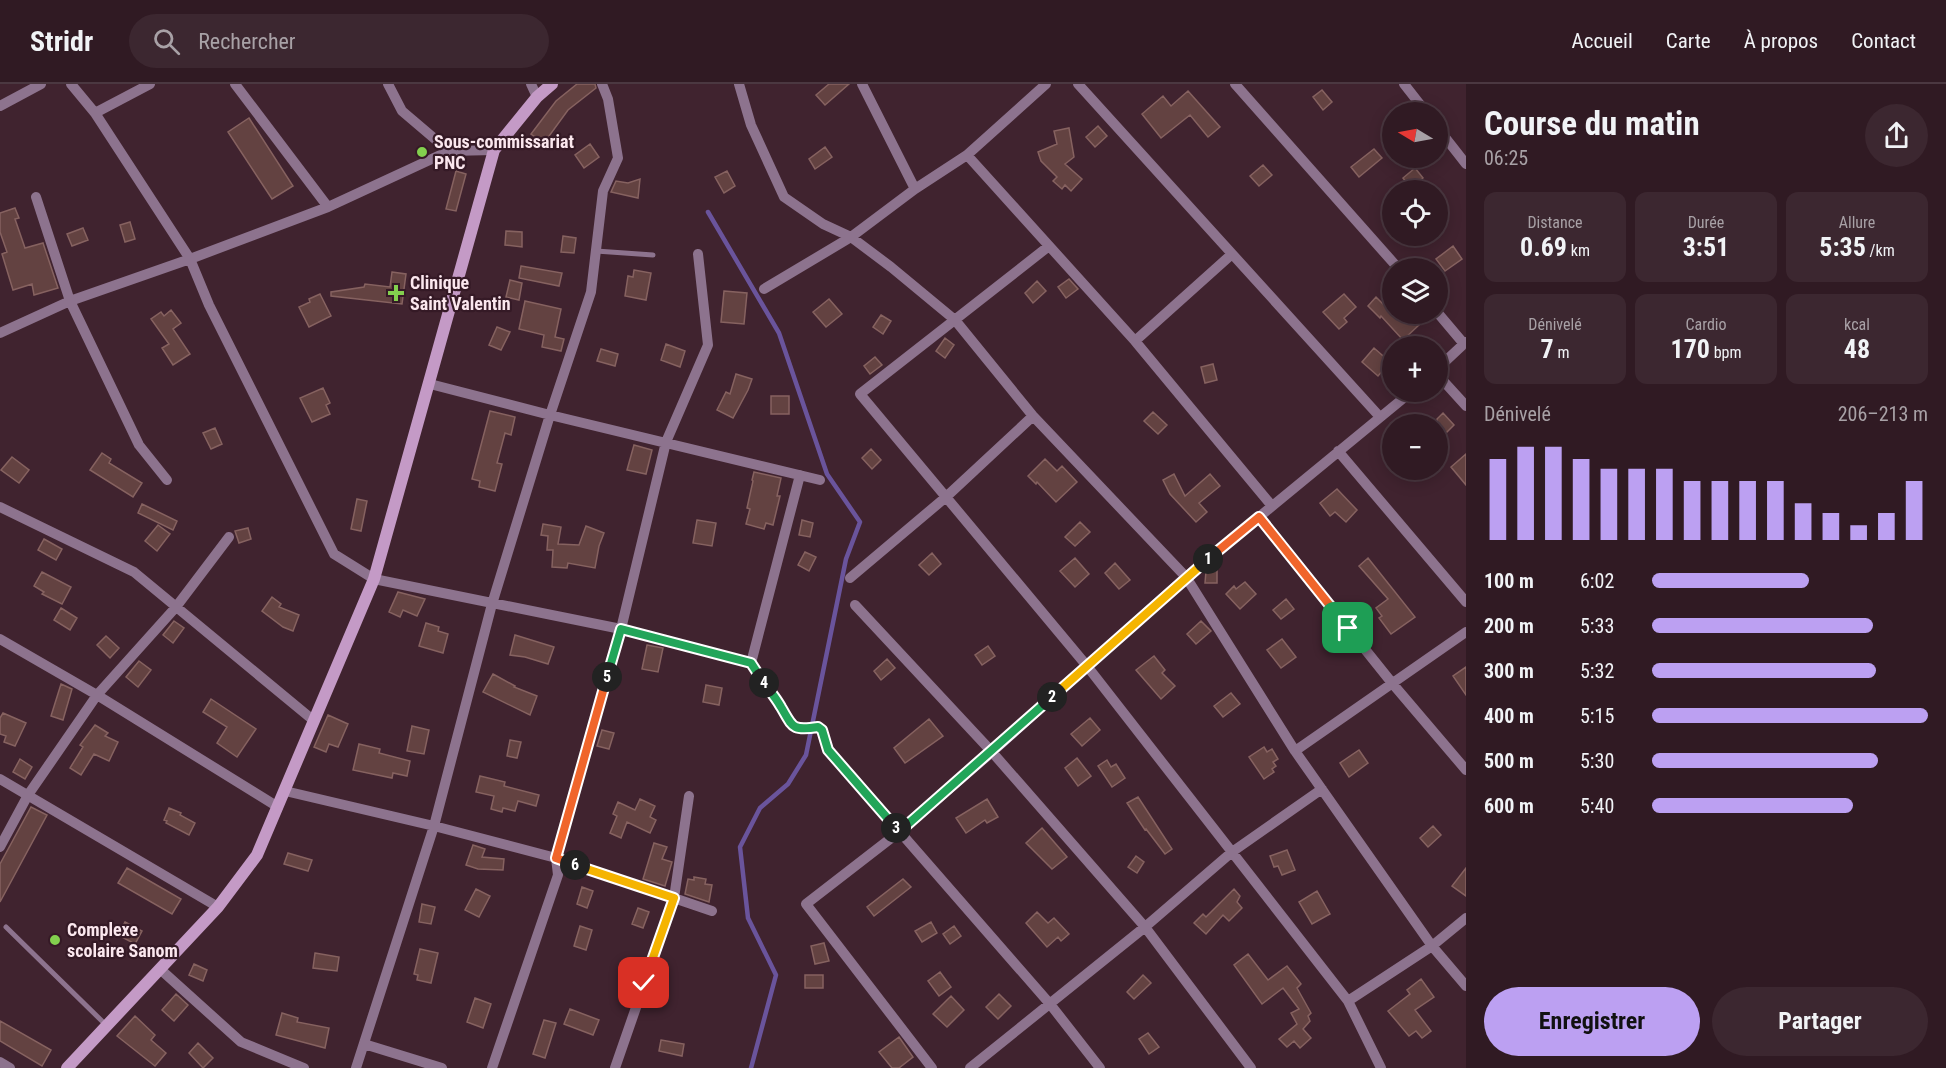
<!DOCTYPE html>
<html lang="fr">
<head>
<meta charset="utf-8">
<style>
	:root { --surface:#301a23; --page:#3c2730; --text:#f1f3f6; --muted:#a8a1a6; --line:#4b3841; --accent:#bca0f2 }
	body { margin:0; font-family:"Roboto Condensed",sans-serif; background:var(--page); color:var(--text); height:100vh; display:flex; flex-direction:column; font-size:22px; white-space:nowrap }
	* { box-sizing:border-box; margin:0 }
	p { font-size:20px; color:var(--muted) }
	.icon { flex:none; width:33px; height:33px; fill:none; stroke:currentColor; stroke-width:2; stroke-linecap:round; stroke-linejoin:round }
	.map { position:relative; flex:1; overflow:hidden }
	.drawer { display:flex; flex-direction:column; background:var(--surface); width:480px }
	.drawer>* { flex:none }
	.needle { width:39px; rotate:280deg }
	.fabs { position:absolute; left:1382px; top:18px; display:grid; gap:12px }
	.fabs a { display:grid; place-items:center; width:66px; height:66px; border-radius:50%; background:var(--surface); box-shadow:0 3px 15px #0003,0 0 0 2px var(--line); font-size:30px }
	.pin { position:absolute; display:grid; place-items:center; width:51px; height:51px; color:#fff; margin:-26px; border-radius:12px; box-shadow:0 3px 9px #0006 }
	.km { position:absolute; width:30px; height:30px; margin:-15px; border-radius:50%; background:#222; color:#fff; font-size:16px; line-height:30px; text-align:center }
	.round { display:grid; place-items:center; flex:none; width:63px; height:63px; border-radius:32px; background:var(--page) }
	.overview { display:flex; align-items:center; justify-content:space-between; height:102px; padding:0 18px }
	h1 { font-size:33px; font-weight:700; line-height:45px }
	.metrics { display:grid; grid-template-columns:repeat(3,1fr); gap:9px; height:102px; padding:6px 18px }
	.metrics div { display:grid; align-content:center; border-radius:12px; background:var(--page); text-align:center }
	.metrics b { font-size:26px; font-weight:700 }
	.metrics small { font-size:16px; font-weight:400 }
	.metrics p { font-size:16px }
	.chart { height:168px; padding:12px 18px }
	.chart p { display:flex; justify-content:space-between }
	.chart svg { width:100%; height:108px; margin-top:6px; stroke:var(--accent); stroke-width:6 }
	.primary-button { display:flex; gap:12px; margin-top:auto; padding:12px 18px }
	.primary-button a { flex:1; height:69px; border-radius:36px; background:var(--accent); color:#111; font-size:24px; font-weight:700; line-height:69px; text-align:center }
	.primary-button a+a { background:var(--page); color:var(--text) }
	ul { padding:0 18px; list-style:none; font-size:20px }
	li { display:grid; grid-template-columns:96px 72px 1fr; align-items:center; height:45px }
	li i { height:15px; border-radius:8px; background:var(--accent) }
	header { display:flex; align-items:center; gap:36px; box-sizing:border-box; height:84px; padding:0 30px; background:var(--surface); border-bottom:2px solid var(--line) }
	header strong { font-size:28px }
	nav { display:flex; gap:33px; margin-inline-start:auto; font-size:21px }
	.search { width:420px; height:54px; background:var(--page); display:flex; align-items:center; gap:15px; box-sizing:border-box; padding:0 21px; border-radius:33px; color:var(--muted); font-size:22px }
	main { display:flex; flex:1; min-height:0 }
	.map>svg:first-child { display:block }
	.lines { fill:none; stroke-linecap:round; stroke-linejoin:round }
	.stream { stroke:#6a549c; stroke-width:4.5 }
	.building { fill:#634241; stroke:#866260; stroke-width:1.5 }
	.path { stroke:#907781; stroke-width:2; stroke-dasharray:6 3; stroke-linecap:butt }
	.lane { stroke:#8d738e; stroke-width:5 }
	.street { stroke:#8d738e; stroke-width:10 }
	.secondary { stroke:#c49ac6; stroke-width:12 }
	.split-1-casing { stroke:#fff; stroke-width:12 }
	.split-2-casing { stroke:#fff; stroke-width:12 }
	.split-3-casing { stroke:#fff; stroke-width:12 }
	.split-4-casing { stroke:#fff; stroke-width:12 }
	.split-5-casing { stroke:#fff; stroke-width:12 }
	.split-6-casing { stroke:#fff; stroke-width:12 }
	.split-7-casing { stroke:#fff; stroke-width:12 }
	.split-1 { stroke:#f0652b; stroke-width:8 }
	.split-2 { stroke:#f5b400; stroke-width:8 }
	.split-3 { stroke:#22a559; stroke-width:8 }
	.split-4 { stroke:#22a559; stroke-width:8 }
	.split-5 { stroke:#22a559; stroke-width:8 }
	.split-6 { stroke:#f0652b; stroke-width:8 }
	.split-7 { stroke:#f5b400; stroke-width:8 }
	.poi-dot { fill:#83d04e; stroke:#351a26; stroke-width:2 }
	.labels { text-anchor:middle; stroke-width:4.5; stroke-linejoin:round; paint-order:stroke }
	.poi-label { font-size:18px; font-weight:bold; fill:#fbe7ee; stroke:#351a26; text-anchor:start }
</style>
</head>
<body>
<header>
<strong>Stridr</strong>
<div class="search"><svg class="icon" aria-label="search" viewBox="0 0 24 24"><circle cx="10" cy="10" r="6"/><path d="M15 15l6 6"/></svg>Rechercher</div>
<nav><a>Accueil</a><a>Carte</a><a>À propos</a><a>Contact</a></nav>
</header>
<main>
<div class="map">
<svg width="1466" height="984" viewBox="0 0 1466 984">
	<rect width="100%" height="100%" fill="#40232f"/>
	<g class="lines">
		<path class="stream" d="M708,128L779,249L827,390L860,438L846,475L806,671L788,700L760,724L740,763L748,834L776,891L751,984"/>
	</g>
	<path class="building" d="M577,0H595L596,4L568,26L544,59L531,50L556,17Z
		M829,0H849L825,21L816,11Z
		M1322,6L1332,18L1323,26L1313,13Z
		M1188,7L1220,43L1208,53L1190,31L1161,54L1142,30L1163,12L1171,22Z
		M249,34L293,102L272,115L228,48Z
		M1098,42L1107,52L1095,63L1086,53Z
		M1069,44L1074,73L1065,80L1082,95L1071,107L1065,101L1062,105L1053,97L1057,93L1041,77L1038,68L1057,60L1054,47Z
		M590,60L599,73L584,84L575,71Z
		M825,63L832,73L815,85L809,75Z
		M1374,65L1382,74L1359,93L1351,83Z
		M1263,81L1272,91L1259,102L1250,92Z
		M1415,84L1423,94L1411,104L1403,94Z
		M456,87L466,90L456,127L446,125Z
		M727,87L735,102L724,109L715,93Z
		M640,95L638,114L611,108L616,97L628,99Z
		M15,124L19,134L15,135L25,164L43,159L58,204L34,211L32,200L13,206L2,170L7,168L0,148V129Z
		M130,138L135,155L125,158L120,141Z
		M83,144L88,156L72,162L67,150Z
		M506,147L522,148V163L505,161Z
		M563,152L576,154L574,169L561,168Z
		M1453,162L1462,175L1445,187L1436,175Z
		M521,182L562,189L559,202L519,194Z
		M634,186L651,189L646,216L625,212L628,192L633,193Z
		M392,188L406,190L402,220L331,212V208L364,203L365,200L390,203Z
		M1069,195L1078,205L1066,214L1058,203Z
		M510,196L522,199L519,216L506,213Z
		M1037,197L1046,207L1033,219L1025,209Z
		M724,207L747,209L744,240L721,238Z
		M320,210L331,232L309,243L299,223L310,218L309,215Z
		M1344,210L1356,223L1344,234L1347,238L1339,245L1323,228Z
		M1376,213L1398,235L1404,230H1409L1419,241L1403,256L1381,232L1380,234L1368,222Z
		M829,215L842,230L826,243L813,228Z
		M525,217L561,225L555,253L564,255L561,267L542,263L544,251L519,245Z
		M171,226L181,239L173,245L190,270L173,281L162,264L169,260L151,235L161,228L164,232Z
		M881,231L891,237L883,250L873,243Z
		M497,243L510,248L501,266L489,261Z
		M945,254L954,261L945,274L936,267Z
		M666,260L685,267L680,283L661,276Z
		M1374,264L1390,278L1378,292L1362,278Z
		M601,265L618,270L615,282L597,277Z
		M875,273L882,281L870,290L864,282Z
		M1213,280L1217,296L1205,299L1201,283Z
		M736,290L752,295L748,306L733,334L717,326L726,308L730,310Z
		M323,304L330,319L326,321L330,330L312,338L300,314Z
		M771,312H789V330H771Z
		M490,327L515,333L511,351L505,349L497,379L502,380L495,407L479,403L480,397L472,395Z
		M1153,328L1167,341L1158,350L1144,337Z
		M1443,329L1454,341L1437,358V335Z
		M215,344L222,360L211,365L203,349Z
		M634,361L652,366L646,390L627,386Z
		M871,365L881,376L872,385L862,374Z
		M102,369L111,375L109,379L142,399L133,413L90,386Z
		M1466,370V401L1451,383Z
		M12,373L29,386L19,399L1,386Z
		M1045,375L1057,387L1062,382L1077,398L1056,418L1037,398L1036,400L1028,392Z
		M754,388L781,394L777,412H780L773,441L766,439L764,445L746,440L750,425L747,424L753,397L752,396Z
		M1174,390L1185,412L1210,390L1220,402L1199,419L1207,428L1196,438L1170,410L1163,396Z
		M1337,405L1357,426L1346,438L1335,428L1330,432L1320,419Z
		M357,415L367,417L361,447L351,445Z
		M142,420L177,437L173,446L138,429Z
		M697,436L716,439L712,462L693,459Z
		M802,436L813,439L810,453L799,451Z
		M1080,438L1090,448L1075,462L1065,453Z
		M543,440L561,443L558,460L579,461L586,442L604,449L599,462L595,484L568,479L567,484L552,483L553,466H547L548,452L541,451Z
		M158,441L170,450L157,467L145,457Z
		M248,444L251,455L239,459L235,447Z
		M44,455L62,465L56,476L38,466Z
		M805,468L816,473L809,487L798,481Z
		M932,469L941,480L929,491L919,481Z
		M1075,474L1089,490L1075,503L1060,487Z
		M1368,474L1415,533L1391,550L1379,534L1382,532L1376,524L1388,515L1359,482Z
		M1115,479L1130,496L1119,505L1105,489Z
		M1206,487H1217V499H1205Z
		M42,488L71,503L62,520L42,510L44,508L34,502Z
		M1245,498L1256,510L1240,525L1226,510L1234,502L1236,505Z
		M398,508L425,515L417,532L403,526L400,533L389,528Z
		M272,513L281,520L279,523L299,531L293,547L283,543L262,527Z
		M1286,515L1294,525L1281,535L1273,526Z
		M61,524L77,534L70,546L54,536Z
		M174,537L184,544L173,559L163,551Z
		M1201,537L1211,547L1196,560L1187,550Z
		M426,539L439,543L438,547L448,550L443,569L419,562Z
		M515,551L554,563L548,580L525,573L510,571Z
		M106,552L119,564L110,574L97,561Z
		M1282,555L1296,573L1281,584L1267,566Z
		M647,561L663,564L658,588L642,585Z
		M988,562L995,572L982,581L975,571Z
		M1154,572L1165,586L1162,589L1175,602L1161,615L1136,586Z
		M887,575L895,584L881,596L874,587Z
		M139,577L151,586L138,603L126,593Z
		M1466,583V611L1453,592Z
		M493,590L515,602L514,603L537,612L530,631L483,608Z
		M61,600L72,605L63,636L51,632Z
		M706,601L722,604L719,621L703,618Z
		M1231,609L1240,620L1223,633L1214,622Z
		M211,615L256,645L237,673L217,659L227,643L203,628Z
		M3,629L26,639L15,662L4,658L6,652L0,650V634Z
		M328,631L348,640L338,663L329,660L326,668L314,663Z
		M1090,634L1100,646L1082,662L1071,650Z
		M929,635L943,652L905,679L894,664Z
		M95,641L108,649L105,652L118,658L109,677L94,670L81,691L70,684L83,663L80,661Z
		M412,642L429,646L424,670L407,667Z
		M602,646L614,649L609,665L597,662Z
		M510,656L521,658L517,674L507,672Z
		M359,660L380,665L379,669L410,677L407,692L393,689L392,694L353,686Z
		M1264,663L1267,668L1272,665L1278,675L1273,678L1276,682L1272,685L1274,688L1264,695L1249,673Z
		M1359,666L1368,679L1349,693L1340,679Z
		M1077,674L1091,692L1078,702L1065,684Z
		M20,675L32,683L25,695L13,688Z
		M1107,676L1111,683L1116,680L1125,694L1112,703L1098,682Z
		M480,692L505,698L504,702L539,711L536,722L518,717L515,727L503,724L502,728L491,725L494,712L476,708Z
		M1138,713L1172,765L1165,770L1146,745L1145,746L1127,719Z
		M640,715L655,722L650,733L656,736L650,749L627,738L621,754L610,749L617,732L613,730L618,718L635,726Z
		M987,715L998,733L987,739L985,736L966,749L956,734Z
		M31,723L47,731L0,818V780Z
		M169,724L181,729L180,731L195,739L189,751L166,739L167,737L164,736Z
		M1433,742L1441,751L1428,763L1420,754Z
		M1042,744L1067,773L1052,785L1026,759Z
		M654,759L667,763L662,775L672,778L665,802L643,795Z
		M473,761L485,765L482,773L504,775L503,786L478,785L466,781Z
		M1287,766L1295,786L1282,791L1278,782L1274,783L1270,772Z
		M288,769L312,776L308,787L284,780Z
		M1136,772L1144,778L1137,789L1128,783Z
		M127,784L181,815L172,830L118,799Z
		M1466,784V812L1452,802Z
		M694,793L706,795L705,800L712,801L709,818L685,810L688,795L694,796Z
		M903,795L911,803L874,832L867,823Z
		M582,803L593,807L587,824L577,820Z
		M476,805L490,812L479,833L465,826Z
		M1234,805L1240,812L1237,818L1242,824L1229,837L1223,831L1206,850L1194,839L1203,830L1206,833Z
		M1317,807L1330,830L1312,840L1299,818Z
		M422,820L435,823L431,840L419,838Z
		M638,824L649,828L643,844L632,840Z
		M1037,828L1048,839L1054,834L1069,850L1061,857L1058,853L1047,863L1026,839Z
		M125,838L142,847L135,860L118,851Z
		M931,838L937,849L922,858L915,847Z
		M580,842L592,846L586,866L574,862Z
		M954,842L961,852L950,860L943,850Z
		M824,859L829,877L815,880L811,862Z
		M420,865L438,869L431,899L417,896L418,891L414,890Z
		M315,869L339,873L337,887L313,884Z
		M1248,870L1268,896L1287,882L1301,900L1297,904L1311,929L1308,932L1310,937L1303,945L1311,954L1300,964L1294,957L1287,963L1279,955L1297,940L1291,929L1299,925L1283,904L1262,920L1234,881Z
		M194,880L207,886L203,897L189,891Z
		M940,888L951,903L939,912L928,897Z
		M805,891H823V904H805Z
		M1143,891L1151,899L1134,915L1127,908Z
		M1421,895L1434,913L1415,926L1431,947L1422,954L1416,947L1409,952L1388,927L1410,910L1407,906Z
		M176,910L188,921L174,937L162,926Z
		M999,910L1011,922L998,935L986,923Z
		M951,912L964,926L947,943L933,930Z
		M475,914L491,920L483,944L467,938Z
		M570,925L599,936L593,951L564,940Z
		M282,929L298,934L297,938L329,944L325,964L276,951Z
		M135,932L155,951L151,956L166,969L155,982L117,952Z
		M544,936L556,939L545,974L533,970Z
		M0,937L51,966L42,982L0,957Z
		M1148,949L1159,963L1149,970L1139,955Z
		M899,953L913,973L899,984H892L879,968Z
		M661,956L684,960L682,972L659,967Z
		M198,959L213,974L203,984L189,969Z"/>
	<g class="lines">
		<path class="path" d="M758,589L781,623L789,639L800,645L818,643C827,649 824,662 831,670"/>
		<path class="lane" d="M596,167L653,171
			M6,843L106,941"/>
		<path class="street" d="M71,0L95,29L190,175L209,221L334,470L374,495L621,545L751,579L800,391
			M235,0L328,123
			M388,0L402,27L449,67
			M531,0L537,13
			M739,0L751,41L784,113L823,140L851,153L891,183L955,236L1033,332L1186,493L1295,667L1432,862L1466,902
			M862,0L915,105
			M1078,0L1380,333
			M1235,0L1398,184
			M1404,0L1426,28
			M0,22L41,0
			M95,29L150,0
			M1437,43L1466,80
			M967,71L1135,257L1272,422
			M36,113L70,217L139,361L167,396
			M1049,162L860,310L1087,582L1348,917L1381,984
			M764,205L851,153L915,105L967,71L1046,0
			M1437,228L1464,260
			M0,249L70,217L190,175L328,123L449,67L494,66
			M1135,257L1232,170
			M1437,285L1466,258
			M1437,290L1466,322
			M430,300L550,331L820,396
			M1338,367L1466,518
			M0,423L134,488L313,636
			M1259,433L1392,599L1466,686
			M850,494L946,413L1033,332
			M855,521L992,668L1145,843L1251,984
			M0,555L97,611L278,723
			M1295,667L1466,548
			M839,678L1050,920L1100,984
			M0,695L218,823
			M285,707L434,742L556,774L712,827
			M0,763L28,711L97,611L176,523L229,453
			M160,885L241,958L304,984
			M1348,917L1432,862L1466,834
			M364,960L442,984
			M0,978L10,984
			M356,984L434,742L492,520L550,331L591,208L603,107L618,74L608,15L602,0
			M492,984L558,791L556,774L621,545L666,358L708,261L698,170
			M615,984L674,814L689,712
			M932,984L806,820L899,748L992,668L1186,493L1411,308
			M970,984L1145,843L1232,768L1322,705"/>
		<path class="secondary" d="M67,984L218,823L257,771L374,495L494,66L537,13L552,0"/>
	</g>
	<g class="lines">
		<g class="split-1-casing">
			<path id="split-1" d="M1208,475L1259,433L1348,544"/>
		</g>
		<g class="split-2-casing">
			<path id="split-2" d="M1052,613L1208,475"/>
		</g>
		<g class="split-3-casing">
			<path id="split-3" d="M896,744L899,748L1052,613"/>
		</g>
		<g class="split-4-casing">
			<path id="split-4" d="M764,599C770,607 776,614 781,623C793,643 791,647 818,643L822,646L828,666L896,744"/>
		</g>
		<g class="split-5-casing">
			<path id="split-5" d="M607,593L621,545L751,579L764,599"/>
		</g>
		<g class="split-6-casing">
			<path id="split-6" d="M575,781L556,774L607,593"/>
		</g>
		<g class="split-7-casing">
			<path id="split-7" d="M575,781L674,814L644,899"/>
		</g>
		<use href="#split-1" class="split-1"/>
		<use href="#split-2" class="split-2"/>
		<use href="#split-3" class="split-3"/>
		<use href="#split-4" class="split-4"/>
		<use href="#split-5" class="split-5"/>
		<use href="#split-6" class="split-6"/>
		<use href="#split-7" class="split-7"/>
	</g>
	<g class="poi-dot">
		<circle cx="422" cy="68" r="6"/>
		<path d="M393 200h6v6h6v6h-6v6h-6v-6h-6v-6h6z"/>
		<circle cx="55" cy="856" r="6"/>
	</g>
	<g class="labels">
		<g class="poi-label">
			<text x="434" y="64">Sous-commissariat<tspan x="434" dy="21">PNC</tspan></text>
			<text x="410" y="205">Clinique<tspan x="410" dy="21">Saint Valentin</tspan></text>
			<text x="67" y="852">Complexe<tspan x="67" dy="21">scolaire Sanom</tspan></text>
		</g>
	</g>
</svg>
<div class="fabs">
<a><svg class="needle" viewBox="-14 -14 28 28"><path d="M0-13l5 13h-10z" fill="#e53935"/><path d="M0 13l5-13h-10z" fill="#a8a1a6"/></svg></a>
<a><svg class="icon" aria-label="locate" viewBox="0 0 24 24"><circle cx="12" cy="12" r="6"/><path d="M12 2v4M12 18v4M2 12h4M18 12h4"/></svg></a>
<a><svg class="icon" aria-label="layers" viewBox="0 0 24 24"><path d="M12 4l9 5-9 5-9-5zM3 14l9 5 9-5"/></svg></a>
<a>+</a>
<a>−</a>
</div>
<div class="pin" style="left:1348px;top:544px;background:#1e9e55"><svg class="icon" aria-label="arrive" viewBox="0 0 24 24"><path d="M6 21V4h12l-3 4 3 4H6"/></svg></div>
<div class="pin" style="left:644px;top:899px;background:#d93025"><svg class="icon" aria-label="check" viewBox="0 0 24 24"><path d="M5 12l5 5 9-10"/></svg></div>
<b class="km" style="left:1208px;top:475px">1</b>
<b class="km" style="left:1052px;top:613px">2</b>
<b class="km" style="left:896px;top:744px">3</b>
<b class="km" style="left:764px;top:599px">4</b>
<b class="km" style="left:607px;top:593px">5</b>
<b class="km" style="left:575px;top:781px">6</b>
</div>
<section class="drawer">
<div class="overview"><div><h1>Course du matin</h1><p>06:25</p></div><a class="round"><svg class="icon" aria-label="share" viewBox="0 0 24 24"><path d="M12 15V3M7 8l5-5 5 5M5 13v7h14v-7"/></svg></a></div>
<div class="metrics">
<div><p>Distance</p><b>0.69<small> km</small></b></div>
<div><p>Durée</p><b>3:51</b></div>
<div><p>Allure</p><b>5:35<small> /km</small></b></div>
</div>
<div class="metrics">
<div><p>Dénivelé</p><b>7<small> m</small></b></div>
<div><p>Cardio</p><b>170<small> bpm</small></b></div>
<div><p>kcal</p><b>48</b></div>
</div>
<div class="chart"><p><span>Dénivelé</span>206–213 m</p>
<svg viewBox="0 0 160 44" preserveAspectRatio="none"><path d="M5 44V11M15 44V6M25 44V6M35 44V11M45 44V15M55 44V15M65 44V15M75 44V20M85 44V20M95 44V20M105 44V20M115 44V29M125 44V33M135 44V38M145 44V33M155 44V20"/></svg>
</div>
<ul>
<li><b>100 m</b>6:02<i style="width:57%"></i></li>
<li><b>200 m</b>5:33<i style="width:80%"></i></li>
<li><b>300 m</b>5:32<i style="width:81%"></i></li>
<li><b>400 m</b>5:15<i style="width:100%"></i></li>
<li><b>500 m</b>5:30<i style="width:82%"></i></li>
<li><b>600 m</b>5:40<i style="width:73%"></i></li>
</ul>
<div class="primary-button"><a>Enregistrer</a><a>Partager</a></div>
</section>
</main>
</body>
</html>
